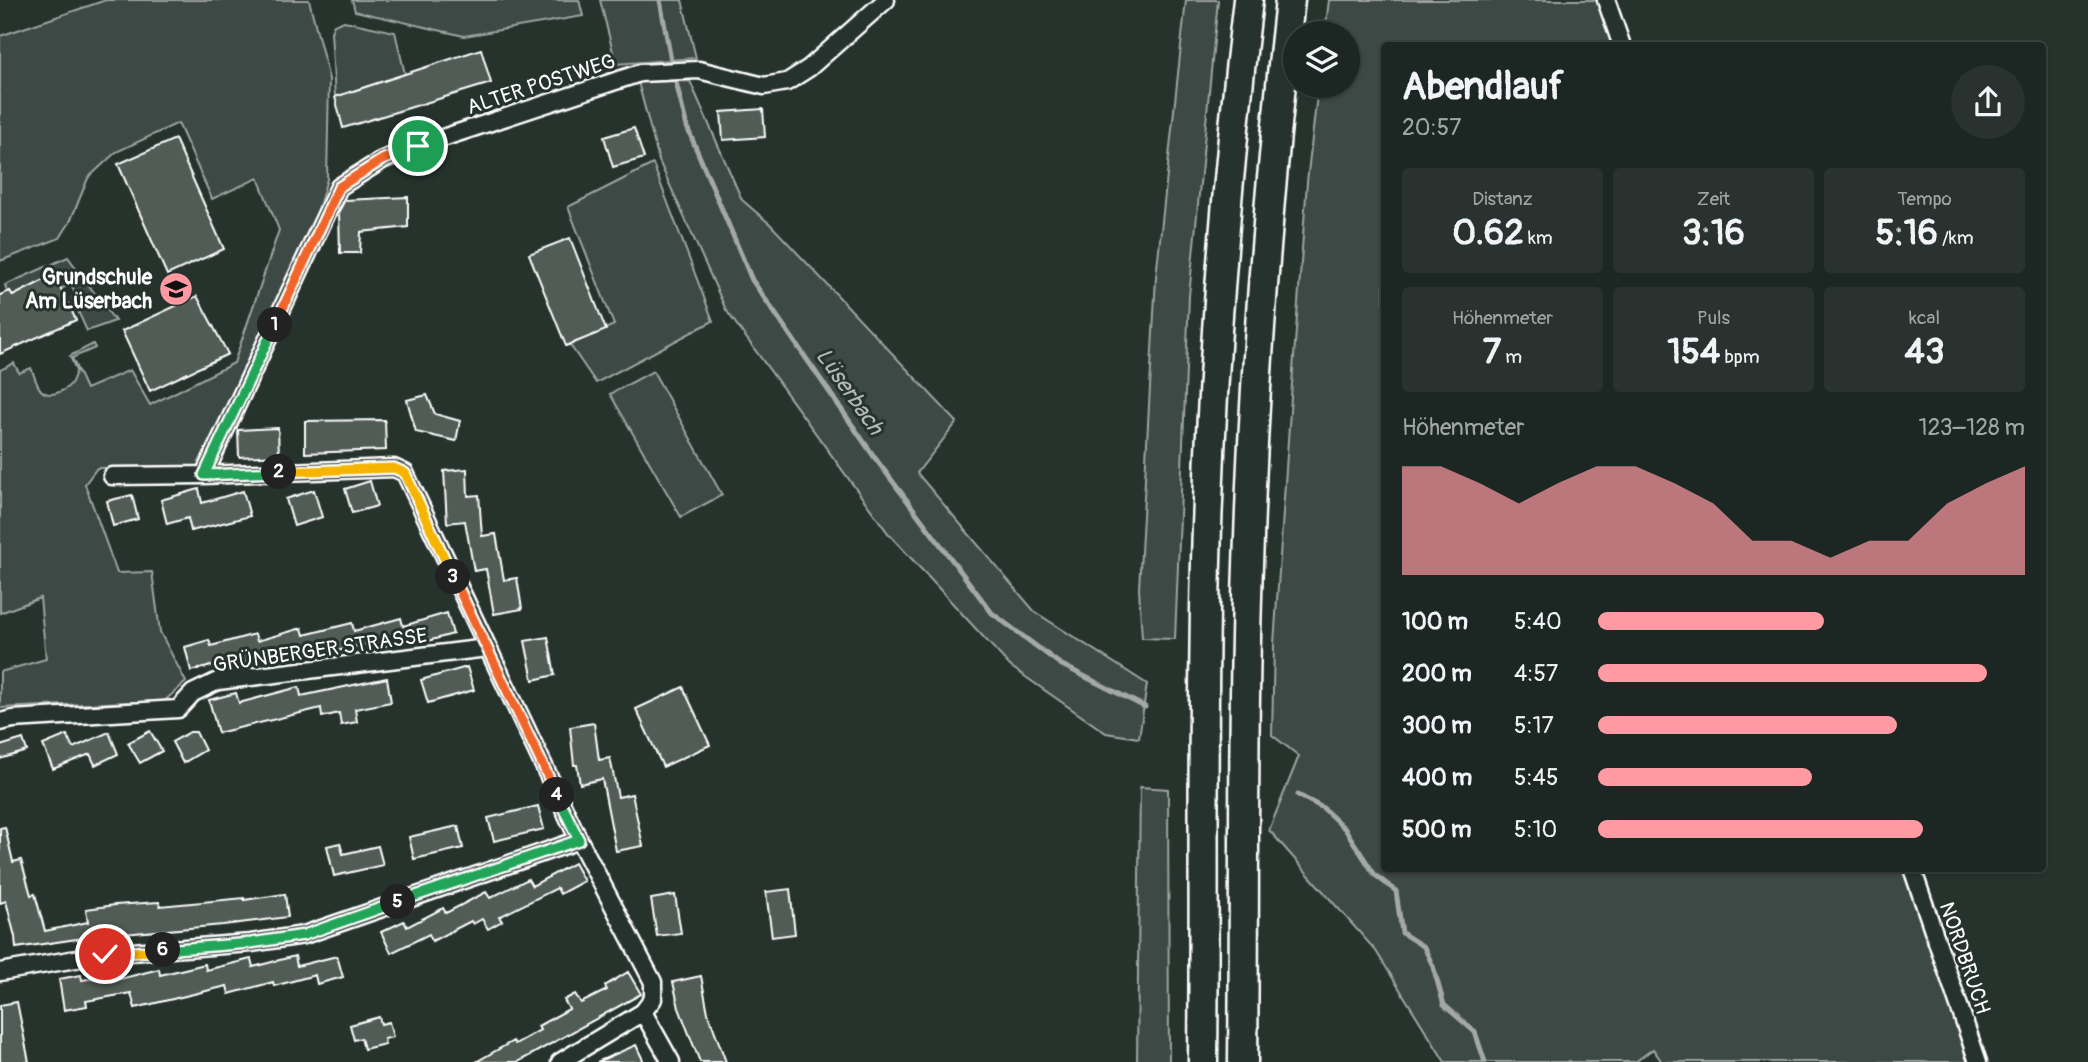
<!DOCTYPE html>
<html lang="de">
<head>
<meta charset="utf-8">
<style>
	:root { --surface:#1c2622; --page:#29322f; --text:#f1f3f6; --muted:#a0a5a5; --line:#3a4340; --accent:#ff9aa2 }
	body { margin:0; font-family:Pangolin,sans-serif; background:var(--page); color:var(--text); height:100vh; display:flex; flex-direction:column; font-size:26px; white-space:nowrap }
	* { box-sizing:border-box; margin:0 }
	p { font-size:23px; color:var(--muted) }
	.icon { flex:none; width:38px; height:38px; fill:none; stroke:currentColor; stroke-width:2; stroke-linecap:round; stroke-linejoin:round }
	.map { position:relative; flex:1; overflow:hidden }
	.details { position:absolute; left:1381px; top:42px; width:665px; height:830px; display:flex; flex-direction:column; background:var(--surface); border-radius:7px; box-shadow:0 2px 5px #0004,0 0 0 2px var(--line) }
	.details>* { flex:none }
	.buttons { position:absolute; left:1283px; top:21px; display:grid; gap:14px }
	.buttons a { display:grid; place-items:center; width:77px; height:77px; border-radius:50%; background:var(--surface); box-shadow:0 2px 5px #0004,0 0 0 2px var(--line); font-size:35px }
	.pin { position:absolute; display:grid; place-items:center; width:60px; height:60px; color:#fff; margin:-30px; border:4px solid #fff; border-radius:50%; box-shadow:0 2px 7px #0007 }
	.km { position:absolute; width:35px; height:35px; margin:-18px; border-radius:50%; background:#222; color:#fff; font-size:19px; line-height:35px; text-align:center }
	.round { display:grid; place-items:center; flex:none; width:74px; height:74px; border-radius:37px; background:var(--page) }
	.summary { display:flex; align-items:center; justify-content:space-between; height:119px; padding:0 21px }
	h1 { font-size:38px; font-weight:700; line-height:52px }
	.stats { display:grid; grid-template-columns:repeat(3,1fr); gap:10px; height:119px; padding:7px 21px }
	.stats div { display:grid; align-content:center; border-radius:7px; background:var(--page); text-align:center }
	.stats b { font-size:35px; font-weight:700 }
	.stats small { font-size:19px; font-weight:400 }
	.stats p { font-size:19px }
	.chart { height:196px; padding:14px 21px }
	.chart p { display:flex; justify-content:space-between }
	.chart svg { width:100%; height:126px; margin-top:7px; fill:var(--accent); opacity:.7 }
	ul { padding:0 21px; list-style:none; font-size:23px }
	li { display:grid; grid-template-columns:112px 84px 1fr; align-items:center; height:52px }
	li i { height:18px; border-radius:9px; background:var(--accent) }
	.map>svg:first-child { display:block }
	.green { fill:#3e4944; stroke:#9ea4a2; stroke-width:2 }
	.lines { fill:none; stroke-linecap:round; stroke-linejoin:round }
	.stream { stroke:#a4a9a7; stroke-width:5 }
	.building { fill:#515c57; stroke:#fff; stroke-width:2 }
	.street-casing { stroke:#fff; stroke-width:21 }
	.highway-casing { stroke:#fff; stroke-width:33 }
	.street { stroke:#26332d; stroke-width:16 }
	.highway { stroke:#26332d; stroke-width:28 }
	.split-1-casing { stroke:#fff; stroke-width:14 }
	.split-2-casing { stroke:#fff; stroke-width:14 }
	.split-3-casing { stroke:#fff; stroke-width:14 }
	.split-4-casing { stroke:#fff; stroke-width:14 }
	.split-5-casing { stroke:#fff; stroke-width:14 }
	.split-6-casing { stroke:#fff; stroke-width:14 }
	.split-7-casing { stroke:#fff; stroke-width:14 }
	.split-1 { stroke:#f0652b; stroke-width:9 }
	.split-2 { stroke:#22a559; stroke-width:9 }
	.split-3 { stroke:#f5b400; stroke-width:9 }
	.split-4 { stroke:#f0652b; stroke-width:9 }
	.split-5 { stroke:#22a559; stroke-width:9 }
	.split-6 { stroke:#22a559; stroke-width:9 }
	.split-7 { stroke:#f5b400; stroke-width:9 }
	.labels { text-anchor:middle; stroke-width:6; stroke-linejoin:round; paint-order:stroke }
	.street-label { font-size:21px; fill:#fff; stroke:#26332d }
	.poi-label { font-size:21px; font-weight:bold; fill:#fff; stroke:#26332d; text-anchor:end }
	.water-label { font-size:23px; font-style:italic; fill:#b3b8b6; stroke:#26332d }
</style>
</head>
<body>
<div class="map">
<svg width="2088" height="1062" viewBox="0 0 2088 1062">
	<rect width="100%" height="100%" fill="#26332d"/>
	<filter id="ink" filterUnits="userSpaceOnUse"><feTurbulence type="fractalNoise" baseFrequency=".0143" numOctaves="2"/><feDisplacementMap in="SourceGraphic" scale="14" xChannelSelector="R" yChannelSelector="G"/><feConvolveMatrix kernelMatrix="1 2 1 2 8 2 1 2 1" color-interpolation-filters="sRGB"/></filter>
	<g filter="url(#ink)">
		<path class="green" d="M106,0H309L329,79L327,179L308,244L212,445L196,468H97L85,484L117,573L152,572L160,632L186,682L162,703L128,702L0,708V672L46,659L40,598L0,613V370L14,363L19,373L31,368C34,374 36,385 41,390C49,399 66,391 72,382C72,382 76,372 76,371L70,356L93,344L95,348L72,358L86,389L130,370L150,405L234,363L279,230L258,178L212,199L178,123L116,152L88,178L70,222L60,238L0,261V36Z
			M352,0H579L583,16L464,36L355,11Z
			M600,0H682L696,58L616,64Z
			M1186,0H1218L1189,296L1175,639L1142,638L1139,589L1156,277Z
			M1329,0H1605L1622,45L1384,46V868H1912L1967,1062H1662L1653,1049L1635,1062H1445L1376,951L1269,830L1299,756L1272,735L1274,644L1290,411L1307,182L1318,86H1348V33H1325Z
			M344,21L395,32L405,74L335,97L331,32L334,25Z
			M690,81L742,200L770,224L957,422L917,473L1035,612L1147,684L1139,738L1106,733L1010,666L888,533L726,310L659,161L638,82Z
			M653,164L713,321L596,383L570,345L614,325L568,207Z
			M68,257L115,321L87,331L72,298L76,296L71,284L61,289L54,275L13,296L10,291L7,292L5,285Z
			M653,371L722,495L681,517L610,394Z
			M1140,787L1168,789L1169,1062H1137Z"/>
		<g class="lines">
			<path class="stream" d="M660,0L672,66L687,127L752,280L875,458L992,613L1060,664L1145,707
				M1298,795L1323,808L1345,829L1375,875L1396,891L1402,933L1424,947L1433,966L1444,1005L1475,1032L1485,1062"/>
		</g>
		<path class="building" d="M481,49L491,83L343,128L335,97Z
			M763,109L765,137L723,140L721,112Z
			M634,128L644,158L613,167L604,137Z
			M175,139L224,249L167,275L118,164Z
			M408,197V227L361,232L360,253H340L339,211L345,200Z
			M570,238L606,330L566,346L529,254Z
			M54,275L76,320L0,354V295L10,291L13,296Z
			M197,296L228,354L150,391L122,331Z
			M427,395L435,414L460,421L456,441L416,432L407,400Z
			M385,420L386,450L305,453V421Z
			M278,428L279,455L239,457L238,430Z
			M467,469L468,496L479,495L482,536L496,534L504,580L517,578L522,609L494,614L486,569L474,571L465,521L447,523L444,471Z
			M370,481L377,506L352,513L345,489Z
			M199,489L202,503L243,491L250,516L191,531L188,518L167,524L161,500Z
			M314,490L322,517L294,526L286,499Z
			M132,495L138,519L113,526L107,501Z
			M447,613L453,634L428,641L426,634L381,647L379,641L333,652L331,645L285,659L283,652L237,664L235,660L191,671L185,647L209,640L211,646L255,634L257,641L302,628L304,635L352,623L354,631L401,618L403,626Z
			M548,637L555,675L533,680L525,641Z
			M467,667L474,690L428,703L421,680Z
			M387,678L391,702L355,709L357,722L341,725L339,713L322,717L321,708L218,733L209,700L236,693L239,703L299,687L301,696Z
			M683,687L710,745L663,767L636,709Z
			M594,723L599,760L610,758L618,797L632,794L643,846L616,851L602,779L580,784L577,765H574L570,727Z
			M150,731L162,751L140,763L128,743Z
			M109,732L118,754L95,765L90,754L53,769L43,745L67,735L73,748Z
			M190,732H196L205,750L183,763L172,742Z
			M23,739L27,751L0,759V746Z
			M538,806L544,829L494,841L488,818Z
			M458,826L463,848L414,859L409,837Z
			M5,827L13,862L21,860L31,895L35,894L45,931L88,922L86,909L115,905L159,902L160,906L244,898V900L285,894L288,917L223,925L90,937L16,948L15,937L6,901L0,903V828Z
			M340,843L343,854L378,846L383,865L334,876L327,846Z
			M574,863L584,881L560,894L557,888L499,917L502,921L488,929L482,919L473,924L471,921L432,941L429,934L391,953L381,932L404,921L407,927L443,908L446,913L486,892L490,898L528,879L532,886Z
			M790,889L795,934L772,937L766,892Z
			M675,895L681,933L657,936L651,899Z
			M295,956L297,966L337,956L343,977L317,984L315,975L274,986L273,982L229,994L227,986L135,1008L131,993L86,1001L87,1006L64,1010L59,979L81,975L82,980L111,975L112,981L159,969L160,975L205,964L206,970L251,959L253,967Z
			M628,972L641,994L518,1062H476L513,1041L515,1044L540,1030L538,1026L569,1009L564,1000L575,994L581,1003L607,990L605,986Z
			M701,976L708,1013L726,1062H700L679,1008L673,982Z
			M17,1002L29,1062H0V1005Z
			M379,1017L381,1024L389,1022L393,1037L384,1039L385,1044L364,1049L361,1038L354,1040L350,1025Z
			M636,1045L644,1062H597Z"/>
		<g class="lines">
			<g class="street-casing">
				<path id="street" d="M1606,0L1622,46
					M204,475L339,187L382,160L418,146L640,73L699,70L764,86L787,82L809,68L886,0
					M112,476L204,475L394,468L405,473L579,840L653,982V999L643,1012L560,1062
					M0,722L13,719L178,709L193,693L218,681L487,648
					M1912,868L1978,1062
					M0,972L105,954L251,943L304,935L579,840
					M643,1012L671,1062"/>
			</g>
			<g class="highway-casing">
				<path id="highway" d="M1203,1062C1205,884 1201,705 1207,527C1213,351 1227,175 1248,0
					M1243,1062C1245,887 1242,713 1249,538C1255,358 1270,179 1290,0"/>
			</g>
			<use href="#street" class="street"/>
			<use href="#highway" class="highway"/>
		</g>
	</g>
	<g class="lines" filter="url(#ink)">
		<g class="split-1-casing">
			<path id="split-1" d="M275,325L339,187L382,160L418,146"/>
		</g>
		<g class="split-2-casing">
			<path id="split-2" d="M275,325L204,475L279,472"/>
		</g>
		<g class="split-3-casing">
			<path id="split-3" d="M279,472L394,468L405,473L453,577"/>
		</g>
		<g class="split-4-casing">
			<path id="split-4" d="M453,577L557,795"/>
		</g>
		<g class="split-5-casing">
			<path id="split-5" d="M398,902L579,840L557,795"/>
		</g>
		<g class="split-6-casing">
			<path id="split-6" d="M163,950L251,943L304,935L398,902"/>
		</g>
		<g class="split-7-casing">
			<path id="split-7" d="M105,954L163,950"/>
		</g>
		<use href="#split-1" class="split-1"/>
		<use href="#split-2" class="split-2"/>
		<use href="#split-3" class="split-3"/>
		<use href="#split-4" class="split-4"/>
		<use href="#split-5" class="split-5"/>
		<use href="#split-6" class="split-6"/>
		<use href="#split-7" class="split-7"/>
	</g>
	<defs>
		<g id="school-disc" transform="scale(1.75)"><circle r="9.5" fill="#ff9aa2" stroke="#26332d"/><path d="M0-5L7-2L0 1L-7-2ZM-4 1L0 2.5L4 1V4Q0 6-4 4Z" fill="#111"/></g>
	</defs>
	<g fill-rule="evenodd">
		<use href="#school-disc" x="176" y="289"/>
	</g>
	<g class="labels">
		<g class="street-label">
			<text transform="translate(541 84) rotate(-18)" y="7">ALTER POSTWEG</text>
			<text transform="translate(320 650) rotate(-8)" y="7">GRÜNBERGER STRASSE</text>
			<text transform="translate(1965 958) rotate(71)" y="7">NORDBRUCH</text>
		</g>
		<g class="poi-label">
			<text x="152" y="284">Grundschule<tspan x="152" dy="24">Am Lüserbach</tspan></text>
		</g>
		<g class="water-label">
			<text transform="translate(850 391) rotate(55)" y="8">Lüserbach</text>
		</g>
	</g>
</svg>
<div class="buttons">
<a><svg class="icon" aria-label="layers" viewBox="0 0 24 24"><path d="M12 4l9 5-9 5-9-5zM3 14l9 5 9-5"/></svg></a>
</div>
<div class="pin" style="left:418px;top:146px;background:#1e9e55"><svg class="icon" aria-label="arrive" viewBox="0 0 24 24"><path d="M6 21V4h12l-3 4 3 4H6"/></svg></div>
<div class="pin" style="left:105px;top:954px;background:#d93025"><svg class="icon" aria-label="check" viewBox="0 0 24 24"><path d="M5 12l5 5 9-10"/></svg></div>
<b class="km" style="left:275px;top:325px">1</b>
<b class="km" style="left:279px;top:472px">2</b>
<b class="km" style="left:453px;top:577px">3</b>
<b class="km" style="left:557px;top:795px">4</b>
<b class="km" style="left:398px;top:902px">5</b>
<b class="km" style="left:163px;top:950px">6</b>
<section class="details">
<div class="summary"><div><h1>Abendlauf</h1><p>20:57</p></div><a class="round"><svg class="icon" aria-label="share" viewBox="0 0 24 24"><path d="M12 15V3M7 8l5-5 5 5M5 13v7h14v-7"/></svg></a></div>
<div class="stats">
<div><p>Distanz</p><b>0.62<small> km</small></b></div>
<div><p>Zeit</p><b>3:16</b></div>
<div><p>Tempo</p><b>5:16<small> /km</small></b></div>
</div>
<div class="stats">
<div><p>Höhenmeter</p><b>7<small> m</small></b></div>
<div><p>Puls</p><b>154<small> bpm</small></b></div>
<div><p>kcal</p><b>43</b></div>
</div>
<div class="chart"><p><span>Höhenmeter</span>123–128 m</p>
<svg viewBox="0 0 160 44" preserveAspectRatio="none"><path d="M0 44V6L10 6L20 12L30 19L40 12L50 6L60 6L70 12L80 19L90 32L100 32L110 38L120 32L130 32L140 19L150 12L160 6V44z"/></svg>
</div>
<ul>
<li><b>100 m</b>5:40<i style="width:53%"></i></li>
<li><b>200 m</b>4:57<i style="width:91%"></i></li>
<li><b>300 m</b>5:17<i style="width:70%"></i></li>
<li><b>400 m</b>5:45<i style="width:50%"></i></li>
<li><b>500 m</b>5:10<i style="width:76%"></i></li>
</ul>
</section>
</div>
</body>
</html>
